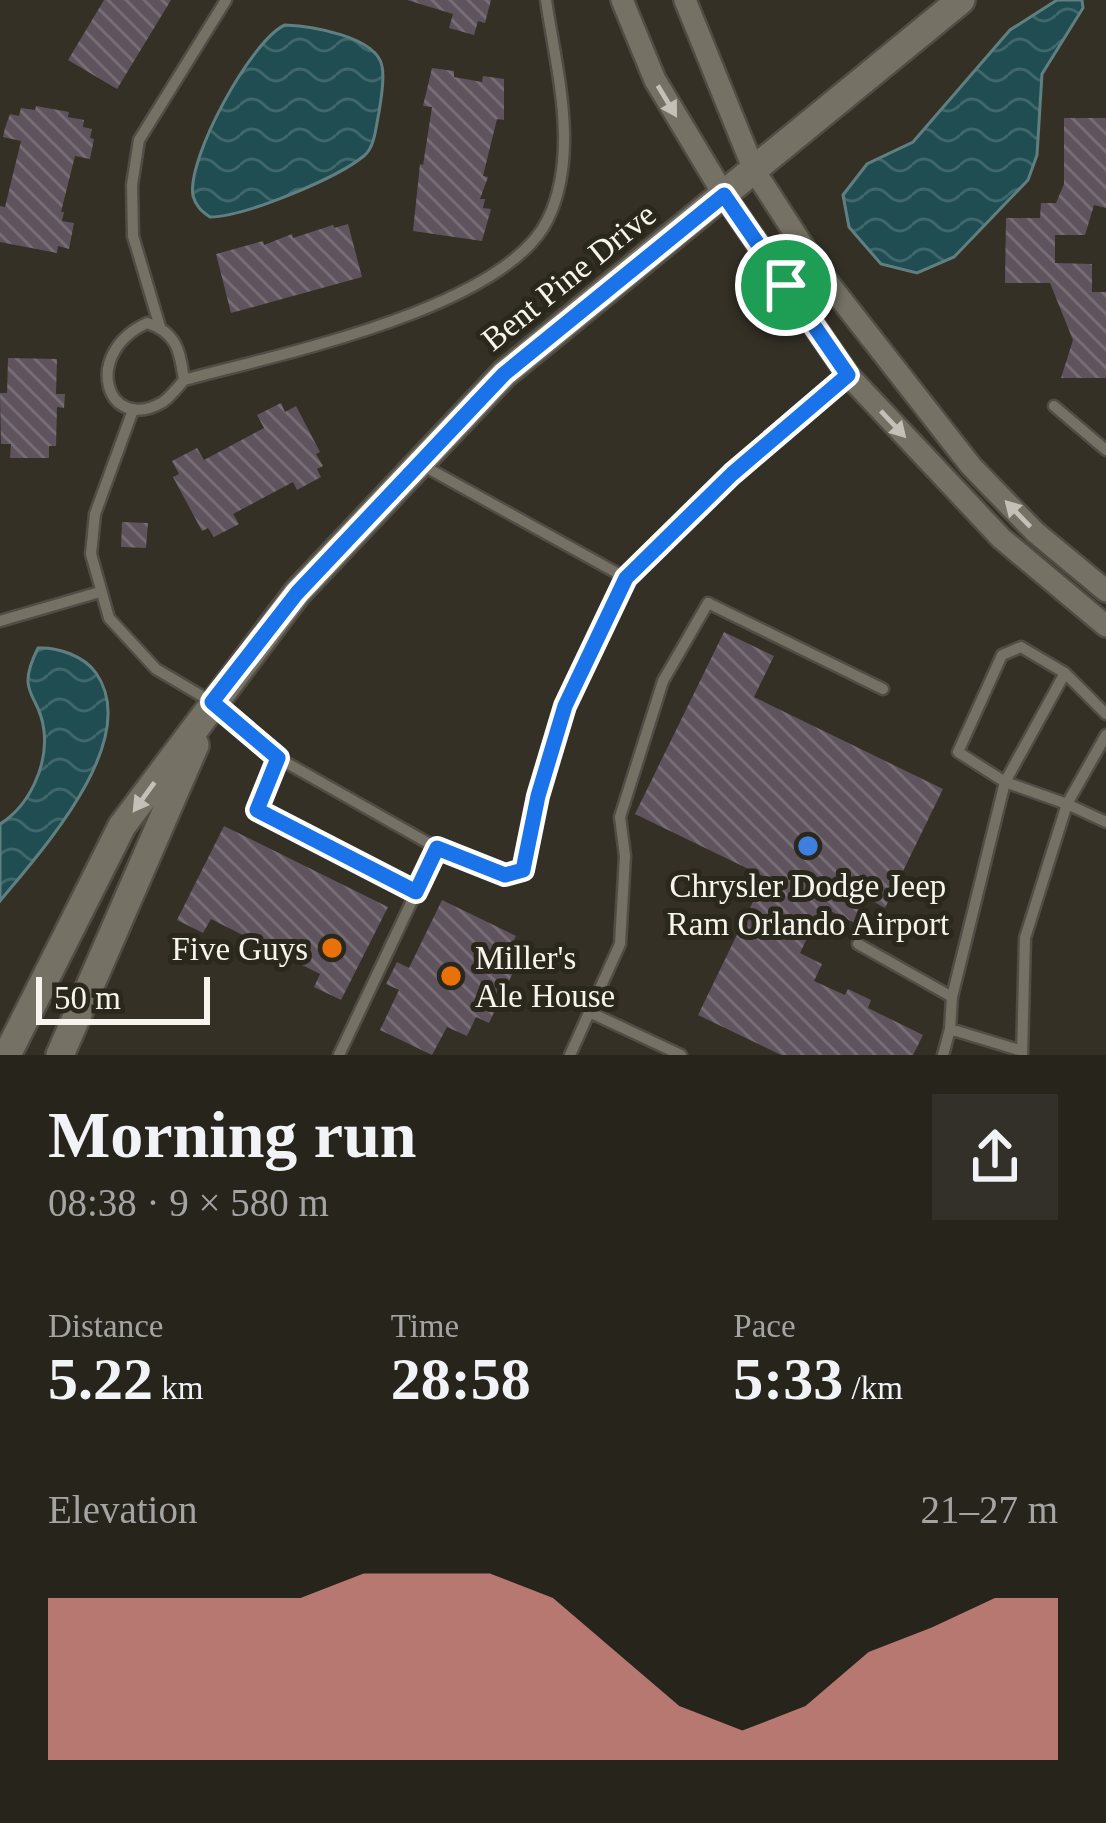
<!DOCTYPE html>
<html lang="en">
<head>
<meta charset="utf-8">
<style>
	:root { --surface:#27241c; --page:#333029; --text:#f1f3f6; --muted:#a4a4a3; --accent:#f59c95 }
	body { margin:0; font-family:Georgia,serif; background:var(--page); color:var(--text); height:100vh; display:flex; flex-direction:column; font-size:45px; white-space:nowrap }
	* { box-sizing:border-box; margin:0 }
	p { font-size:39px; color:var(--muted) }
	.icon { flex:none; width:66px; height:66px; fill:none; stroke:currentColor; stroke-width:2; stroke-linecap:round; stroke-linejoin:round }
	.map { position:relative; height:1055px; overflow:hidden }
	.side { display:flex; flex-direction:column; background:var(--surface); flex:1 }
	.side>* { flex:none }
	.scale { position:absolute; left:36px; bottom:30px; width:174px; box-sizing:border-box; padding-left:12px; border:6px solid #f7f4ed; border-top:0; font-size:33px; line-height:42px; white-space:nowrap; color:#f7f4ed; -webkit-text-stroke:9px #2a271c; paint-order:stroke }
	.pin { position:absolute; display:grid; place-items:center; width:102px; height:102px; color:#fff; margin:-51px; border:6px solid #fff; border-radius:50%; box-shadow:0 3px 12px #0007 }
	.round { display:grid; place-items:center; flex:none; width:126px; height:126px; border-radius:0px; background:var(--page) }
	.overview { display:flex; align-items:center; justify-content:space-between; height:204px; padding:0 48px }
	h1 { font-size:66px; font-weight:700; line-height:90px }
	.metrics { display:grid; grid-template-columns:repeat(3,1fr); gap:18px; height:204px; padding:12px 48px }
	.metrics div { display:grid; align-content:center }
	.metrics b { font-size:60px; font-weight:700 }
	.metrics small { font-size:33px; font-weight:400 }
	.metrics p { font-size:33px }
	.chart { height:336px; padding:24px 48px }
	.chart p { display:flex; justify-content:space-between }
	.chart svg { width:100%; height:216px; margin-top:12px; fill:var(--accent); opacity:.7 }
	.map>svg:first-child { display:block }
	.water { fill:url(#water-waves); stroke:#607f80; stroke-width:3 }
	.building { fill:url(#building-back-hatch) }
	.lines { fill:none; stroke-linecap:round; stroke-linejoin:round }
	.lane-casing { stroke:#514d44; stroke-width:15 }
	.street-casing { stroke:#514d44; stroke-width:26 }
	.secondary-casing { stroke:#514d44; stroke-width:32 }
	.lane { stroke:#757165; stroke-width:10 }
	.street { stroke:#757165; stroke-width:21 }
	.secondary { stroke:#757165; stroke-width:27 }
	.oneway { fill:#c3c0b7 }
	.route-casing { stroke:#fff; stroke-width:24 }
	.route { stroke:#1a73e8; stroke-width:15 }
	.shop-dot { fill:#3f7fe0; stroke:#2a271c; stroke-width:4.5 }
	.food-dot { fill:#e8710a; stroke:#2a271c; stroke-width:4.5 }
	.labels { text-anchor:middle; stroke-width:10; stroke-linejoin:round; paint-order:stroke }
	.street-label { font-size:33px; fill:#f7f4ed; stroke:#2a271c }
	.poi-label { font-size:33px; fill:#f7f4ed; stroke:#2a271c }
</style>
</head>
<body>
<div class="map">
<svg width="1106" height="1055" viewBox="0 0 1106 1055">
	<defs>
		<pattern id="water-waves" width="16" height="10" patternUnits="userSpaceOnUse" patternTransform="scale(3)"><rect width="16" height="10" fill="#1f4d52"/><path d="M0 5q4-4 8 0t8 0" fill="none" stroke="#40676b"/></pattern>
		<pattern id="building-back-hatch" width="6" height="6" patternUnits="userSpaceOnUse" patternTransform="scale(3)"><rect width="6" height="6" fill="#5f545d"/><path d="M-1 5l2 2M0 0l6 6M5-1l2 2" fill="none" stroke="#776d75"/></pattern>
	</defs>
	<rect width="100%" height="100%" fill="#343026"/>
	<path class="water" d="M1057,0H1082L1083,8L1042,74L1037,155L1028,180L954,257L917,273L881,264L849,227L843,195L867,164L913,142L1010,30Z
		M285,25C310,26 376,36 382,66C385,79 381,99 379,112C376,126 375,146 365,155C338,178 244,217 210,217C201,211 196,206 193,196C186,159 252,39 285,25Z
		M38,648C58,647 84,656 96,673C143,740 41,851 0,901V824C29,806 48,766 44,731C40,692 14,696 38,648Z"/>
	<path class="building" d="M104,0H171L117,89L68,60Z
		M407,0H491L485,23L478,21L474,35L449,28L453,14Z
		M432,68L454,71V77L482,82L483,76L504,79V120L497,119L483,176L488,177L480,199H485L483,208L491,209L482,241L413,231L420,164L423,165L432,107L423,106Z
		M36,106L69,112L68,117L84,120L83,127L92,129L90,138L94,139L90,159L75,156L61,212H64L62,221L74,223L69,249L58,246L57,253L0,242V206L5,207L21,141L3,137L5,128L10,114L19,116L21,108L35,110Z
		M1064,118H1106V208L1094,205L1085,235H1055V263L1092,264V292H1106V378H1061L1073,340L1050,283H1005L1006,218H1040L1041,203H1056L1064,184Z
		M348,224L362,277L231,313L216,254L263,241L264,245L292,234L293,238L333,225L334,228Z
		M8,358L57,359L56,394H65L64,408L57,407L56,446H49V458H10L11,444H1L0,393H7Z
		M281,403L285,412L296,406L320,452L316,454L323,466L317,469L321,477L297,490L293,482L233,514L239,524L214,537L208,528L202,531L173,477L179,474L172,461L197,448L204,460L264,428L257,415Z
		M122,522L148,523L146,548L121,547Z
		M724,632L774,656L754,697L943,789L885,908L867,898L855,923L822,907L800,953L822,964L814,981L845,995L848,989L871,1000L868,1008L923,1035L913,1055H781L698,1015L765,877L635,814Z
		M224,826L388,907L341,1000L314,987L320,974L211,919L203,933L177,920Z
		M442,900L516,936L507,954L519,960L489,1023L476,1017L467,1036L447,1027L432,1055L380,1030L399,990L386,984L397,962L409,968Z"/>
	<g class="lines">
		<g class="lane-casing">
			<path id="lane" d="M147,323C177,332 180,352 184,380C178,387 170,397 163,402C106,435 81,353 147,323Z
				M160,327L133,236L132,185L139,140L226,0
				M184,380C276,355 505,309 548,219C580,152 556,69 546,0
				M1054,406L1106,450
				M133,410L95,514L91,554L109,618L156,669L212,702L278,758L437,848L339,1055
				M422,465L626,578L732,474L847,375
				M0,621L100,592
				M1106,714L1065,673L1021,647L1002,655L958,752L1005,782L1067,804L1106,735
				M278,758L257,810L416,892
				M437,848L505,875L522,870L538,796L565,706L626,578
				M858,944L952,997L950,1029L1022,1051
				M952,997L1005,782L1065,673
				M589,1012L681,1055
				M570,1055L620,944L625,856L620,817L663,681L708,603L883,689
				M943,1055L950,1029
				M1022,1055L1025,938L1067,804L1106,822"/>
		</g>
		<g class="street-casing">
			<path id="street" d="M622,0L655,80L724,195L848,375L1001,538L1106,626
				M685,0L754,170L819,271L971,466L1035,532L1106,591"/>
		</g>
		<g class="secondary-casing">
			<path id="secondary" d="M7,1055L122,826L297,593L504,374L961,0
				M60,1055L195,745"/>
		</g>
		<use href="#lane" class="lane"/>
		<use href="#street" class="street"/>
		<use href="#secondary" class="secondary"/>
	</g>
	<defs><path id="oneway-solid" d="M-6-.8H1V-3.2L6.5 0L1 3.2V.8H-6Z" transform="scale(3)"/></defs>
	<g class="oneway">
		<use href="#oneway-solid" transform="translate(667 101) rotate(59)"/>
		<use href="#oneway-solid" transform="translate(893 424) rotate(47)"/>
		<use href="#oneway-solid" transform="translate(1018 514) rotate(-134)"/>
		<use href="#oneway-solid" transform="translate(144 797) rotate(126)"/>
	</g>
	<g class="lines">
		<g class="route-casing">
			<path id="route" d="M724,195L848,375L732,474L626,578L565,706L538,796L523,870L505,875L437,848L416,892L257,810L278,758L212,702L297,593L504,374Z"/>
		</g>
		<use href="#route" class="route"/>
	</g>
	<circle class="shop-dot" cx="808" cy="846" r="12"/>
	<g class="food-dot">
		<circle cx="332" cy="948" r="12"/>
		<circle cx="451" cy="976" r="12"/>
	</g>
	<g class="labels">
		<g class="street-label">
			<text transform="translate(568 276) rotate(-39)" y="12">Bent Pine Drive</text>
		</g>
		<g class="poi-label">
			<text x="808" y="897">Chrysler Dodge Jeep<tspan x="808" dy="38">Ram Orlando Airport</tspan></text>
			<text x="308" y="960" text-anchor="end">Five Guys</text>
			<text x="475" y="969" text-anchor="start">Miller's<tspan x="475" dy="38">Ale House</tspan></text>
		</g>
	</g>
</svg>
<div class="scale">50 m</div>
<div class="pin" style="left:786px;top:285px;background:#1e9e55"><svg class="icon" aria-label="arrive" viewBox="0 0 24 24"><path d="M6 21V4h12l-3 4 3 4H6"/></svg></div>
</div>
<section class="side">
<div class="overview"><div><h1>Morning run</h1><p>08:38 · 9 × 580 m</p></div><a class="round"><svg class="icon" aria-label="share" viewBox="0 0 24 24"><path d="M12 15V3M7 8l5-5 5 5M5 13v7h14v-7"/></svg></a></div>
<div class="metrics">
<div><p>Distance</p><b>5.22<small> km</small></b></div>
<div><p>Time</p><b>28:58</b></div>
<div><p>Pace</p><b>5:33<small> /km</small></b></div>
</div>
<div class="chart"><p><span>Elevation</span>21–27 m</p>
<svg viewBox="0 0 160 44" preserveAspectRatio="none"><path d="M0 44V11L10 11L20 11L30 11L40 11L50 6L60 6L70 6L80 11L90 22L100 33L110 38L120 33L130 22L140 17L150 11L160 11V44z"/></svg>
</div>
</section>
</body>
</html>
